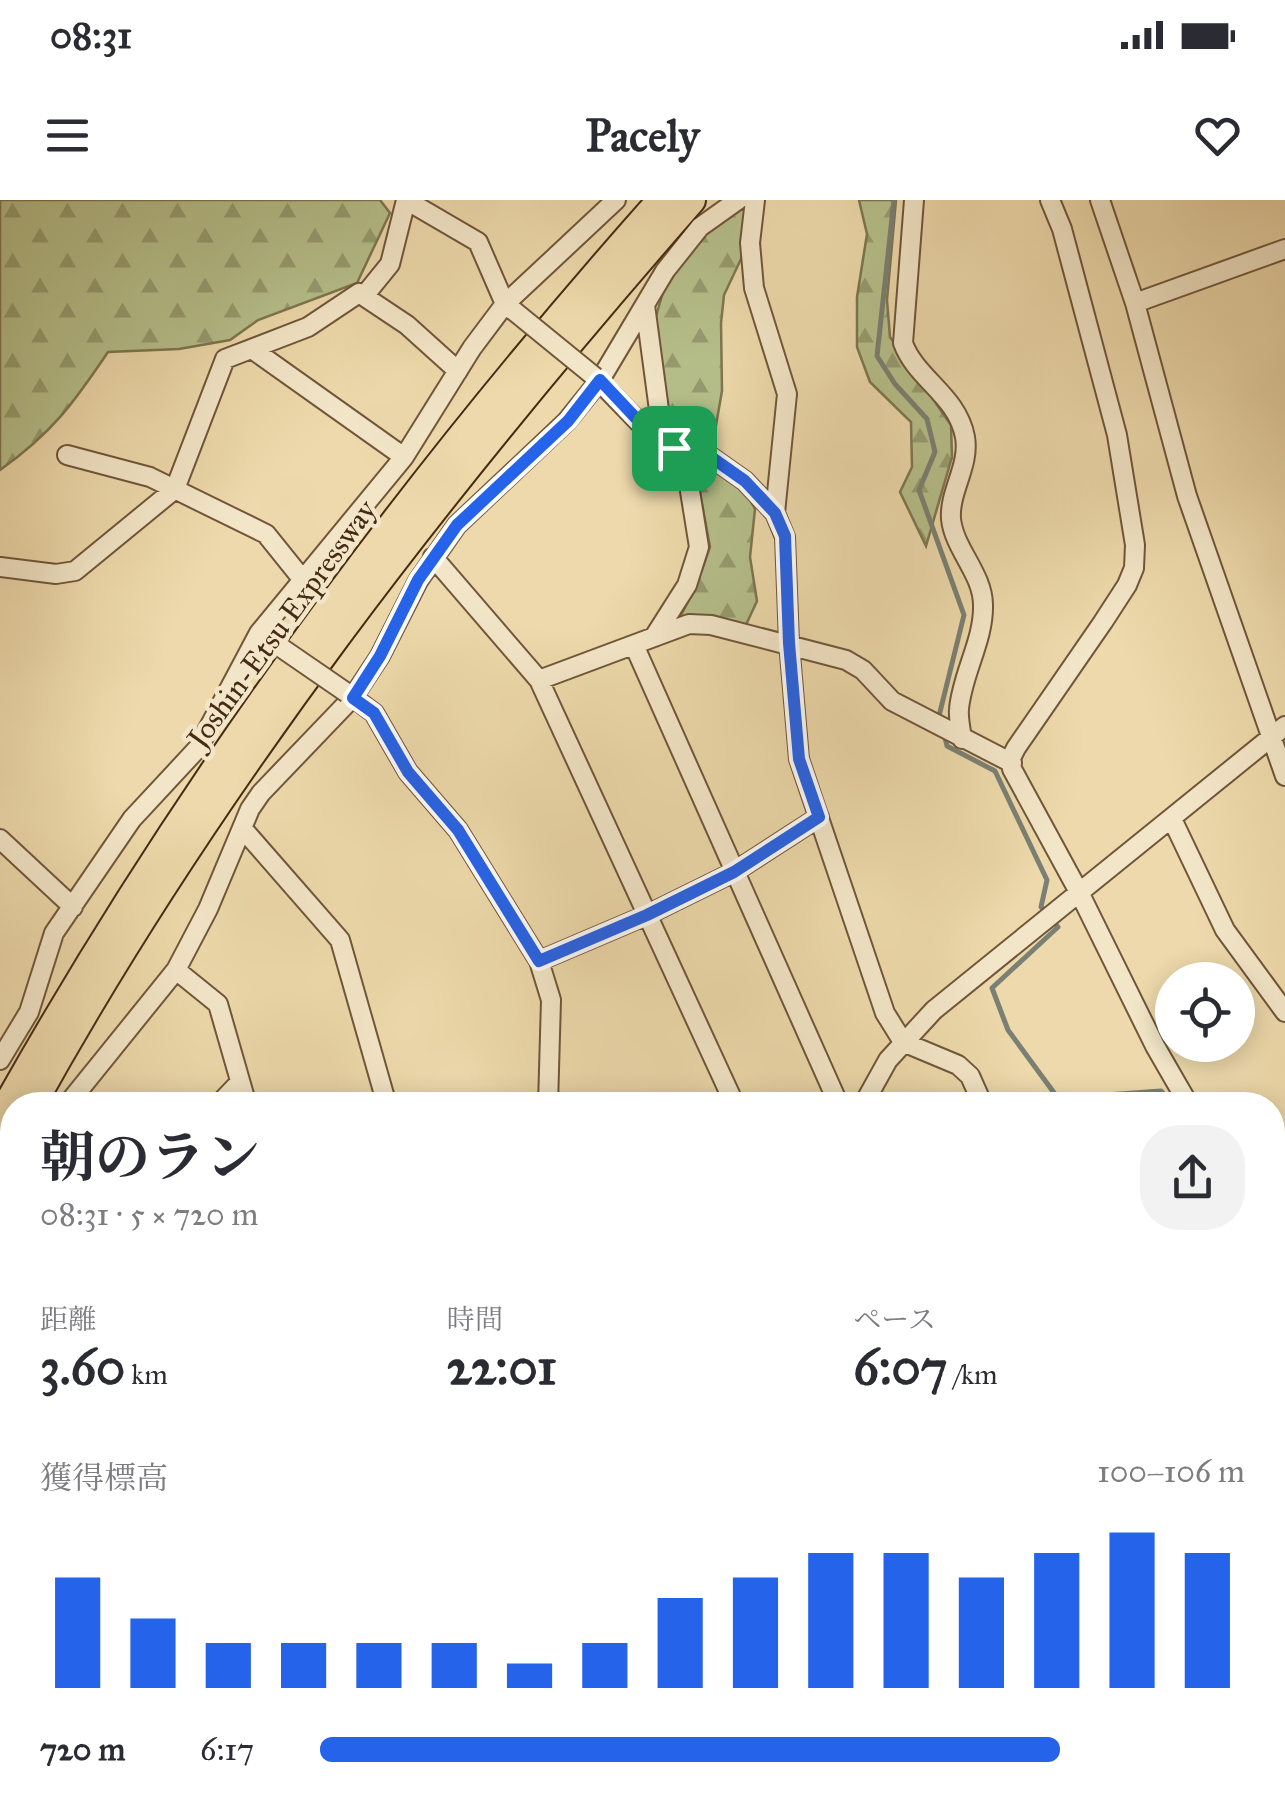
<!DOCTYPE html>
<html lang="ja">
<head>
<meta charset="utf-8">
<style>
	:root { --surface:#fff; --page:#f2f2f3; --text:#2b2b33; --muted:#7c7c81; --accent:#2563eb }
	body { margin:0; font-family:"IM FELL Great Primer","Noto Serif JP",serif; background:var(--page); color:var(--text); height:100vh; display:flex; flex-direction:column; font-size:38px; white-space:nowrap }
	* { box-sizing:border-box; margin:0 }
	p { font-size:32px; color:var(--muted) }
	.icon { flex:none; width:55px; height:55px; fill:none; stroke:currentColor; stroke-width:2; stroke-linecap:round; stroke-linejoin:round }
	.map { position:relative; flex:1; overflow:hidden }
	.details { position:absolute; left:0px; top:892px; width:1285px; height:718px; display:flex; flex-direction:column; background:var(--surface); border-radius:40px 40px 0 0; box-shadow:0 5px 25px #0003 }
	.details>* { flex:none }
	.controls { position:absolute; left:1155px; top:762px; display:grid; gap:20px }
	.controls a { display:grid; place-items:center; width:100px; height:100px; border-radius:50%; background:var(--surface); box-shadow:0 5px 25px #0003; font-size:50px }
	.pin { position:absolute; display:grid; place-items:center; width:85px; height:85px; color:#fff; margin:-42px; border-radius:20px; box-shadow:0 5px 15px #0006 }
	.round { display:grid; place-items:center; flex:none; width:105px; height:105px; border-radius:40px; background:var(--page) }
	.summary { display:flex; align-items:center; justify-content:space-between; height:170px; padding:0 40px }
	h1 { font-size:55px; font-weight:700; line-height:75px }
	.figures { display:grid; grid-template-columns:repeat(3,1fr); gap:15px; height:170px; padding:10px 40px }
	.figures div { display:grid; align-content:center }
	.figures b { font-size:50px; font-weight:700 }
	.figures small { font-size:28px; font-weight:400 }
	.figures p { font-size:28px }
	.chart { height:280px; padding:20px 40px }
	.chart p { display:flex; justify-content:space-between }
	.chart svg { width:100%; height:180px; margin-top:10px; stroke:var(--accent); stroke-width:6 }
	ul { padding:0 40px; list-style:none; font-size:32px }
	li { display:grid; grid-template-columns:160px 120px 1fr; align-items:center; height:75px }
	li i { height:25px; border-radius:12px; background:var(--accent) }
	.status { display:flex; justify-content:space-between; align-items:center; height:70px; padding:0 50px; background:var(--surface); direction:ltr }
	.status svg { height:28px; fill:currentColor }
	header { display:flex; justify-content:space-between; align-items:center; height:130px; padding:0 40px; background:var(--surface); font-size:45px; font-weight:700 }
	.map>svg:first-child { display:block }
	.forest { fill:url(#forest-firs); stroke:#7e7650; stroke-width:2.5 }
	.water { fill:url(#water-rules); stroke:#7a8073; stroke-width:2.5 }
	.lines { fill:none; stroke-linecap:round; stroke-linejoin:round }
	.stream { stroke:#7a8073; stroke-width:5 }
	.minor-casing { stroke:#70563a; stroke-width:22 }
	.highway-casing { stroke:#462b14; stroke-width:32 }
	.path { stroke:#462b14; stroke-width:2.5; stroke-dasharray:8 5; stroke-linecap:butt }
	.minor { stroke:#f3e6c8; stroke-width:18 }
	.highway { stroke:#edd9ab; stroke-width:28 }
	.minor-bridge-casing { stroke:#70563a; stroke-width:22; stroke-linecap:butt }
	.minor-bridge { stroke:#f3e6c8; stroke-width:18 }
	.route-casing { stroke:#fff; stroke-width:20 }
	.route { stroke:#2563eb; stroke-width:12 }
	.labels { text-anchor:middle; stroke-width:9; stroke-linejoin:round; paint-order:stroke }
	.street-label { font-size:30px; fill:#462b14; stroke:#f3e6c8 }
</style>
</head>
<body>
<div class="status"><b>08:31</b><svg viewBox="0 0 49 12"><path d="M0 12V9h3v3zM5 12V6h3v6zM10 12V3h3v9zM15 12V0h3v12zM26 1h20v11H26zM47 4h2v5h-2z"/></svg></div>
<header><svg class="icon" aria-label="menu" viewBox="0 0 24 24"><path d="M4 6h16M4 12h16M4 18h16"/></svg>Pacely<svg class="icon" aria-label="heart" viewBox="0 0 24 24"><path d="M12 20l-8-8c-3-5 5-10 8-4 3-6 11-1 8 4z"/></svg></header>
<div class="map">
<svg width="1285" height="1608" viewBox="0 0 1285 1608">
	<defs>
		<pattern id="forest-firs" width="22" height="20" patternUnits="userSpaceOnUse" patternTransform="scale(2.5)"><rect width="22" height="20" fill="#b6c08b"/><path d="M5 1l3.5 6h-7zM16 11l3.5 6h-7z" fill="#969c70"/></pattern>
		<pattern id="water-rules" width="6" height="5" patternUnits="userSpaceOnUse" patternTransform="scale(2.5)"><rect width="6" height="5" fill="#9cb8b3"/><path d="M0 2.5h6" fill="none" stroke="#819690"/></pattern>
	</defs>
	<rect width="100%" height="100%" fill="#edd9ab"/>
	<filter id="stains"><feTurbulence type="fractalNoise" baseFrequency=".002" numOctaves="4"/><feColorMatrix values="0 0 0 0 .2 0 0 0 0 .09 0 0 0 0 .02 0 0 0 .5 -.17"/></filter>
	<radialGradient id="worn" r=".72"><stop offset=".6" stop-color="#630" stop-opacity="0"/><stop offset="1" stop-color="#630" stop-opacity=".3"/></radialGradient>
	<path class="forest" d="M0,0H380L390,13L357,83L258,120L230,140L179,149L108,152C73,204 52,233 0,270Z
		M859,0H896L887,100L890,137L951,225L952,257L926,346L900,292L912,267L911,222L870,182L857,147V97L867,34Z
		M748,7L741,59L724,95L721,123L722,191L711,254L737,277L755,309L750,357L757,401L745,427L715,416L678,421L697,384L710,347L693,255L672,235L655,120L665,85L700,33L731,12Z"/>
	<path class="water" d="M1272,1004L1285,1015V1094L1273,1101Z"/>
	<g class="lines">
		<path class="stream" d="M894,0L877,156L895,184L927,219L935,252L919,290L964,415L939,516L941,522
			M944,533L947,546L995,571L1047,680L1041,707L1046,712
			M1053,721L1058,727L992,788L1008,830L1063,905
			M1067,905L1092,896L1161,891L1167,898"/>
		<g class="minor-casing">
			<path id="minor" d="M406,0L478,42L505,104L512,110
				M755,0L750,43L754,88L787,194L775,313L785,337L789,443L799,559L885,813L903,842L958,865L970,876L983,905
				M914,0L903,143C916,179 957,195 965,237C970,266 949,291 951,319C954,349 983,374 983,405C984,440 962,474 959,509C958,518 961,530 962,539
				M1050,0L1062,29L1117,235L1135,345L1134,368L1127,385L1103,422L1016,548L1011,558L1012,569L1080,694L1155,846L1189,905
				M1100,0L1135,103L1187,296L1285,576
				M364,96L390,64L406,0
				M1135,103L1285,49
				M645,105L661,225L685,260L699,347L687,385L654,437
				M252,149L404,257
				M595,177L663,247L701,250L745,281L775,313
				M67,255L150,277L266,334L303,380
				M433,357L539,480L735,905
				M0,367L56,374L75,371L175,289L225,159L308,127L359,93L407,125L458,171
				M634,445L839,905
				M539,480L689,424L711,425L846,460L863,470L892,501L1012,563
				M347,493L374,513L408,572L458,630L539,761L551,800L548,905
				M1172,619L1225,730L1285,812
				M243,629L340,740L387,905
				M0,639L73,707
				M539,761L647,715L734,672L819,617
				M176,770L218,804L247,905
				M0,860L29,812L54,733L132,619L198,548L259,433L404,257L472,148L505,104L616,0
				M67,905L176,770L208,709L250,609L261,593L353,497L380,456L418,381L457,325L567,221L600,180L665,71L700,27L738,0
				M218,905L240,882
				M863,905L888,860L934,810L1285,526
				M1272,989L1285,1001
				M0,1049L12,1027
				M0,1136L12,1139
				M1272,1282L1285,1273
				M0,1385L12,1396
				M0,1587L12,1555
				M944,1598L954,1608
				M305,1608L327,1598
				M337,1608L339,1598
				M393,1608L395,1598
				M706,1608L713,1598
				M917,1608L922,1598"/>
		</g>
		<g class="highway-casing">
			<path id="highway" d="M31,905C212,578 446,280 691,0
				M0,919C184,589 411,282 662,0
				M0,962L12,939"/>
		</g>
		<path class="path" d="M1272,1372L1285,1409
			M1272,1489L1285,1498
			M627,1608V1598"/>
		<use href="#minor" class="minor"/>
		<use href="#highway" class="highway"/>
		<g class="minor-bridge-casing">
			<path id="minor-bridge" d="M514,111L595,177
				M267,438L347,493"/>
		</g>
		<use href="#minor-bridge" class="minor-bridge"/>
	</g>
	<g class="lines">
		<g class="route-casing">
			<path id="route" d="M600,180L663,247L701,250L745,281L775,313L785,336L789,443L799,559L819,617L734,672L647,715L539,761L458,630L408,572L374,513L353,498L380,456L418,380L457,325L568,221Z"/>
		</g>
		<use href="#route" class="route"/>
	</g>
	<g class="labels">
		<g class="street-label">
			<text transform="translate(282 424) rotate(-54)" y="10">Joshin-Etsu Expressway</text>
		</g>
	</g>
	<rect width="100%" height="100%" filter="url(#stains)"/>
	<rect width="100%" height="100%" fill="url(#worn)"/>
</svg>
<div class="controls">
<a><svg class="icon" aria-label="locate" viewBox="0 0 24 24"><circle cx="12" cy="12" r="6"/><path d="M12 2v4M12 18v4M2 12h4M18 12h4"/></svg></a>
</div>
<div class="pin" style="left:674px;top:248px;background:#1e9e55"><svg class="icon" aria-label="arrive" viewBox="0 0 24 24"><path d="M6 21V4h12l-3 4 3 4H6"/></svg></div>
<section class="details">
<div class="summary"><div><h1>朝のラン</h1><p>08:31 · 5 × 720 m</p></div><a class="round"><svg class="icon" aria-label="share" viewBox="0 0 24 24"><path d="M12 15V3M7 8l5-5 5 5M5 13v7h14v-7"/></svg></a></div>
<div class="figures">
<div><p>距離</p><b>3.60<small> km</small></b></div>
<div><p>時間</p><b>22:01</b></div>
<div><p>ペース</p><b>6:07<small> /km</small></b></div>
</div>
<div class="chart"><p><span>獲得標高</span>100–106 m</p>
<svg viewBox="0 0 160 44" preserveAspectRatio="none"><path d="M5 44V17M15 44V27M25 44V33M35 44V33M45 44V33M55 44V33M65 44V38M75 44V33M85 44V22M95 44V17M105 44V11M115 44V11M125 44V17M135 44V11M145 44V6M155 44V11"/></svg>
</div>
<ul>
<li><b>720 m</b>6:17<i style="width:80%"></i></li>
</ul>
</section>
</div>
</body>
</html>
